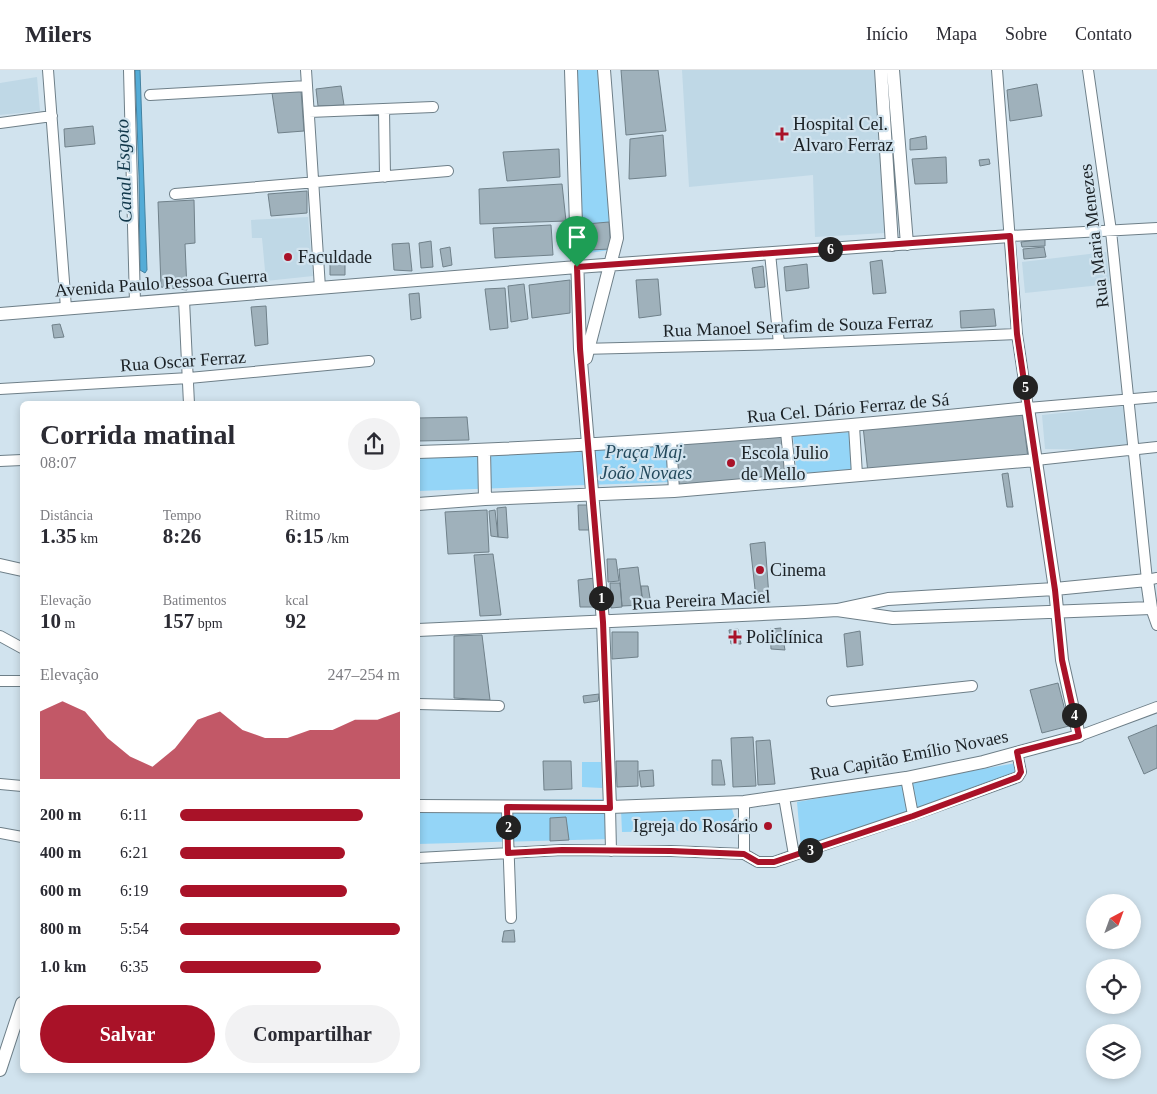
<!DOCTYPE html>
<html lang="pt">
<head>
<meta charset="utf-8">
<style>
	:root { --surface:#fff; --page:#f2f2f3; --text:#2b2b33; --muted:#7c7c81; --line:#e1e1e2; --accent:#a91228 }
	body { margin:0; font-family:"Times New Roman",serif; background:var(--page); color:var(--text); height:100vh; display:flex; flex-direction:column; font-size:19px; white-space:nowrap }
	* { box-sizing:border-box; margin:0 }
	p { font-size:16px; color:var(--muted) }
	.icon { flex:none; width:28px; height:28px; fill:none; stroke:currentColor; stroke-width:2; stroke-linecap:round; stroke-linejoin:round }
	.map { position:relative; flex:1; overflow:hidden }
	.side { position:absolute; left:20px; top:331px; width:400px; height:672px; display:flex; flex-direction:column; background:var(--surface); border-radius:8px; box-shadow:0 2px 8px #0003 }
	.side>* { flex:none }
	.needle { width:32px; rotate:41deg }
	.buttons { position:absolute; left:1086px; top:824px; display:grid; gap:10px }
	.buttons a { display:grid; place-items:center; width:55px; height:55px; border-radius:50%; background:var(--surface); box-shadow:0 2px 8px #0003; font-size:25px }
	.pin { position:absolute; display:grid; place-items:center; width:42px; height:42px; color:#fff; margin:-51px -21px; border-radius:50% 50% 50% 0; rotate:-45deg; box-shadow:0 0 5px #0007 }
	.pin .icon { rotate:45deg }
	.km { position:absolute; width:25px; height:25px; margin:-12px; border-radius:50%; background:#222; color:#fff; font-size:14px; line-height:25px; text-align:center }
	.round { display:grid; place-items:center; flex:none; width:52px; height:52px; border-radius:26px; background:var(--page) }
	.overview { display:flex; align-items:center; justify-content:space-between; height:85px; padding:0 20px }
	h1 { font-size:28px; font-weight:700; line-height:38px }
	.metrics { display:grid; grid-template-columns:repeat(3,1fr); gap:8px; height:85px; padding:5px 20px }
	.metrics div { display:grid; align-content:center }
	.metrics b { font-size:21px; font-weight:700 }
	.metrics small { font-size:14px; font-weight:400 }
	.metrics p { font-size:14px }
	.chart { height:140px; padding:10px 20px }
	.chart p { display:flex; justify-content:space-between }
	.chart svg { width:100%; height:90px; margin-top:5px; fill:var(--accent); opacity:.7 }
	.action { display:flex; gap:10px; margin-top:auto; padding:10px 20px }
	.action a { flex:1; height:58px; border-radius:30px; background:var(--accent); color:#fff; font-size:20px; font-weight:700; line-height:58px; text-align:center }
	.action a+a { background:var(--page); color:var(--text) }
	ul { padding:0 20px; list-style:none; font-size:16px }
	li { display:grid; grid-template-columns:80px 60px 1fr; align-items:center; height:38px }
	li i { height:12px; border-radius:6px; background:var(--accent) }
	header { display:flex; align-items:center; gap:30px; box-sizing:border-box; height:70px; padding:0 25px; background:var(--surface); border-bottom:1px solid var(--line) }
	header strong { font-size:24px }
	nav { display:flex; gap:28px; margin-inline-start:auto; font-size:18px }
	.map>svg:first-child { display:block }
	.built { fill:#bfd8e6 }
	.green { fill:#94d5f7 }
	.water { fill:#54acd7; stroke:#4382a1 }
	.building { fill:#9fb1bb; stroke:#70818a }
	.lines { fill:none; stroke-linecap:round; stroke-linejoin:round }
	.minor-casing { stroke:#6e7f88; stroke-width:12 }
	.tertiary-casing { stroke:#6e7f88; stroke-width:14 }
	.minor { stroke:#fff; stroke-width:10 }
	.tertiary { stroke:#fff; stroke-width:12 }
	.route-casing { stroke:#fff; stroke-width:10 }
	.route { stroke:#a91228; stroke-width:6 }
	.poi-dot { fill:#a91228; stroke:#d1e3ee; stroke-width:2 }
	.labels { text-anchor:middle; stroke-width:4.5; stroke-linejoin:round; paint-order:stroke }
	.poi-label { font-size:18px; fill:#1a2024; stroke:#d1e3ee; text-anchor:start }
	.street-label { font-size:18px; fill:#1a2024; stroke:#d1e3ee }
	.park-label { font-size:18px; font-style:italic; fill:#23495c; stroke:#d1e3ee }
	.water-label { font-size:19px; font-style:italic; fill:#0f3649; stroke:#d1e3ee }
</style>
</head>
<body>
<header>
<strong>Milers</strong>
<nav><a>Início</a><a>Mapa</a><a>Sobre</a><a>Contato</a></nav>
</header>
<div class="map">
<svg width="1157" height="1024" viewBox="0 0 1157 1024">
	<rect width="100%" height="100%" fill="#d1e3ee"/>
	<path class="built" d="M682,0H874L885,163L815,167L813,105L689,117Z
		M37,7L40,41L0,45V13Z
		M308,147L313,206L266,211L262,168H252L251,150Z
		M1106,182L1110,214L1025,223L1022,192Z
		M1125,336L1133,380L1045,379L1042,345Z"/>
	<path class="green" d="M566,0H604L616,179L576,185Z
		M851,362L854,402L797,406L793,366Z
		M671,370L672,412L418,421V383Z
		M582,692H601L602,718L582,717Z
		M1016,693L1018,704L801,778L797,732Z
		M609,729L610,769L418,774V731Z
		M732,739L735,749L732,760L622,762L621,740Z"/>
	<path class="water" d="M135,0H140L147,200L145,203L140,200L139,106Z"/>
	<path class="building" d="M621,0H658L666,61L626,65Z
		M1037,14L1042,46L1010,51L1007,20Z
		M341,16L344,35L318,36L316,19Z
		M301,20L304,61L278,63L272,23Z
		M93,56L95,74L65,77L64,59Z
		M663,65L666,106L629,109L630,69Z
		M926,66L927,79L910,80V69Z
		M559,79L560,107L507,111L503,82Z
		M946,87L947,113L915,114L912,89Z
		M989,89L990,94L980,96L979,90Z
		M562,114L566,151L480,154L479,119Z
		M307,121V143L271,146L268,124Z
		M194,130L195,173L185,174L187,220L161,217L158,132Z
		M609,152L611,179L588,180L586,154Z
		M551,155L553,185L495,188L493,158Z
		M1045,169V176L1022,177L1021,172Z
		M431,171L433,197L421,198L419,173Z
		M409,173L412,201L394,200L392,174Z
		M450,177L452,195L443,197L440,179Z
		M1044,177L1046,187L1024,189L1023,179Z
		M330,187H345V205H330Z
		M882,190L886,223L873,224L870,192Z
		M807,194L809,218L786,221L784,197Z
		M763,196L765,217L755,218L752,198Z
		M658,209L661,245L639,248L636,210Z
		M570,210V243L532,248L529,215Z
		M524,214L528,249L511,252L508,216Z
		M505,218L508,258L490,260L485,219Z
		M419,223L421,248L411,250L409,224Z
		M266,236L268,274L255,276L251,237Z
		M994,239L996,256L961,258L960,241Z
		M60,254L64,267L54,268L52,255Z
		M1022,340L1028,388L868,403L863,356Z
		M467,347L469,370L418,371V348Z
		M783,365L787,410L679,416L676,375Z
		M1008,403L1013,437H1007L1002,404Z
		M578,435H588L589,460H579Z
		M506,437L508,468L498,467L497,438Z
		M487,440L489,482L448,484L445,442Z
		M495,440L498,467L491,466L489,441Z
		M765,472L769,527L756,528L750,474Z
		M493,484L501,545L480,546L474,485Z
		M607,489H616L619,511L608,512Z
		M638,497L643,535L622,536L619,499Z
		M595,508L596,537H580L578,510Z
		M610,513H620L622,537L611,538Z
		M641,516H648L651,534L643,535Z
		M781,558L785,580L771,579L770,559Z
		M738,559L741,574H731L729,560Z
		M860,561L863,595L847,597L844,564Z
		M612,562H638V587L612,589Z
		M482,565L490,630L454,628V566Z
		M1058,613L1069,656L1042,663L1030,620Z
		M599,624L598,631L584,633L583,626Z
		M1157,655V698L1144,704L1128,667Z
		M753,667L756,716L733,717L731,668Z
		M770,670L775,714L758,715L756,671Z
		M712,690H721L725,715H712Z
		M543,691H571L572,719L544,720Z
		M616,691H638V716L617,717Z
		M653,700L654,716L641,717L639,701Z
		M566,747L569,770L550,771V748Z
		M514,860L515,872H502L504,861Z"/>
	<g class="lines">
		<g class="minor-casing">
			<path id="minor" d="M48,0L66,238
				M129,0L135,233
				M306,0L320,218
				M997,0L1017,264L1028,338L1157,327
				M1088,0L1111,161L1147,510L1157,508
				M150,25L307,16
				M384,39L385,107
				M309,42L433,37
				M0,53L52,46
				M175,124L448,101
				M1010,166L1157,158
				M770,183L779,274
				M184,230L189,334
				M581,279L779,274L1017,264
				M0,319L189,308L369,291
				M854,356L857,405
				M786,362L791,411
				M671,370L674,421
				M1036,390L1157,377
				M0,391L22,390
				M1151,538L1157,555
				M0,566L22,578
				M0,611H22
				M832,631L972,616
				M418,634L499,636
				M1079,666L1157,637
				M906,708L913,745
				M0,714L22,716
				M744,732V784
				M507,737L511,848
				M610,737L611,781
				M0,763L22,767
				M794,785L913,745L1018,707L1021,702L1017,682
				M418,788L562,780L671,781L744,784L758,792H774L794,785L784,727"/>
		</g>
		<g class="tertiary-casing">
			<path id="tertiary" d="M571,0L580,279L603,552L610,737
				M881,0L892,175
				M893,0L907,174
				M0,244L577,197L1010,166
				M586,288L617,168L604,0
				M484,380L485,429
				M418,382C621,376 825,359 1028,338L1055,519L1062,590L1079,666L983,692L906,708L744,732L610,737L418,736
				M418,434L485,429L674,421L1036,390
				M0,495L22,500
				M418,560L805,542L837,540L888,529L1055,519L1147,510L1151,538L893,548L837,540
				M0,1000L22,933"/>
		</g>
		<use href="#minor" class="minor"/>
		<use href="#tertiary" class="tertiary"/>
	</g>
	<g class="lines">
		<g class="route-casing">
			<path id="route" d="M1010,166L1017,264L1055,520L1062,590L1079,666L1017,682L1021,702L1018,707L913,746L774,792H758L744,784L671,781L562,780L508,783L507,737L610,738L603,552L580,279L577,197Z"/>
		</g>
		<use href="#route" class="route"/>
	</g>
	<g class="poi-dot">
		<path d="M779.5 56.5h5v5h5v5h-5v5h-5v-5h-5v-5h5z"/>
		<circle cx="288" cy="187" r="5"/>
		<circle cx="731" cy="393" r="5"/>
		<circle cx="760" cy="500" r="5"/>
		<path d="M732.5 559.5h5v5h5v5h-5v5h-5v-5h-5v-5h5z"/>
		<circle cx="768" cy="756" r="5"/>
	</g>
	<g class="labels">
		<g class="poi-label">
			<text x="793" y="60">Hospital Cel.<tspan x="793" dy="21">Alvaro Ferraz</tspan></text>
			<text x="298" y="193">Faculdade</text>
			<text x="741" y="389">Escola Julio<tspan x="741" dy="21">de Mello</tspan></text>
			<text x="770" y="506">Cinema</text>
			<text x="746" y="573">Policlínica</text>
			<text x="758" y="762" text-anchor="end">Igreja do Rosário</text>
		</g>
		<g class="street-label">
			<text transform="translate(1094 166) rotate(-97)" y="6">Rua Maria Menezes</text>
			<text transform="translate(161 213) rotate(-4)" y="6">Avenida Paulo Pessoa Guerra</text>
			<text transform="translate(798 256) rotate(-2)" y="6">Rua Manoel Serafim de Souza Ferraz</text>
			<text transform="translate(183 291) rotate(-4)" y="6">Rua Oscar Ferraz</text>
			<text transform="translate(848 338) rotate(-5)" y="6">Rua Cel. Dário Ferraz de Sá</text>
			<text transform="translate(701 530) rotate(-3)" y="6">Rua Pereira Maciel</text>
			<text transform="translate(909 685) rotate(-11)" y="6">Rua Capitão Emílio Novaes</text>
		</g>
		<g class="park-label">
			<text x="646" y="388">Praça Maj.<tspan x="646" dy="21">João Novaes</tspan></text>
		</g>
		<g class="water-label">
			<text transform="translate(123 101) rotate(-92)" y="7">Canal Esgoto</text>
		</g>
	</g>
</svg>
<div class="buttons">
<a><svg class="needle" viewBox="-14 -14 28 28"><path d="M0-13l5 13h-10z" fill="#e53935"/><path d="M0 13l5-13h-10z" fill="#7c7c81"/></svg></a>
<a><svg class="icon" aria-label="locate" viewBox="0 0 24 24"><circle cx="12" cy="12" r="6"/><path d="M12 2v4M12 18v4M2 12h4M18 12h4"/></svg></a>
<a><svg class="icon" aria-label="layers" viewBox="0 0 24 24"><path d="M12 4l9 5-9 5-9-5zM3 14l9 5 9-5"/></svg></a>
</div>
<div class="pin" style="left:577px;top:197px;background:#1e9e55"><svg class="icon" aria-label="arrive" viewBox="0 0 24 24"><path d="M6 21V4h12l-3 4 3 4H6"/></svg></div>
<b class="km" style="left:601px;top:528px">1</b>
<b class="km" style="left:508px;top:757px">2</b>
<b class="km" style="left:810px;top:780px">3</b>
<b class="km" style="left:1074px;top:645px">4</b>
<b class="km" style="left:1025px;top:317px">5</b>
<b class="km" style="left:830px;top:179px">6</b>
<section class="side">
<div class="overview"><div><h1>Corrida matinal</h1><p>08:07</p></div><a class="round"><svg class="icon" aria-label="share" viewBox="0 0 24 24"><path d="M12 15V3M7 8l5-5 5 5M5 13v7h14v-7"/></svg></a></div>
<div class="metrics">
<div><p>Distância</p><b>1.35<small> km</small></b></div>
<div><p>Tempo</p><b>8:26</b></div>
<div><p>Ritmo</p><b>6:15<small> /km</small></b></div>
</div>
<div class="metrics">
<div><p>Elevação</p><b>10<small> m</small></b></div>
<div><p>Batimentos</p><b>157<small> bpm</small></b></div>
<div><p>kcal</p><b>92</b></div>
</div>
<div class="chart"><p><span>Elevação</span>247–254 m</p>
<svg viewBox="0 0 160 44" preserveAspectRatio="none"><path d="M0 44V11L10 6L20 11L30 24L40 33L50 38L60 29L70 15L80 11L90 20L100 24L110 24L120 20L130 20L140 15L150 15L160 11V44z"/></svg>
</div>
<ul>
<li><b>200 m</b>6:11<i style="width:83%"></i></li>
<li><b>400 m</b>6:21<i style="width:75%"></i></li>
<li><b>600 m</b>6:19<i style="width:76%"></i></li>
<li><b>800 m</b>5:54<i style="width:100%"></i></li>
<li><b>1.0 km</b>6:35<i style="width:64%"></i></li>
</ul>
<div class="action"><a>Salvar</a><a>Compartilhar</a></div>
</section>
</div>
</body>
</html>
